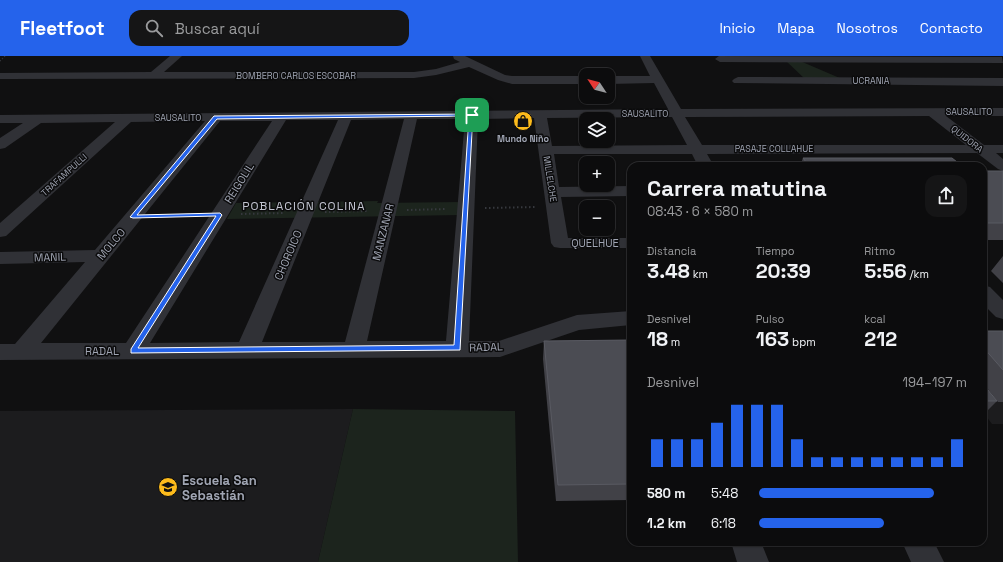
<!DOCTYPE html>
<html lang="es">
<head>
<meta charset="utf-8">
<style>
	:root { --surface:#0c0c0d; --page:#151516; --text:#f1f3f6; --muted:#9a9b9d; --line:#2c2c2e; --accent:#2563eb }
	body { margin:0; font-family:"Space Grotesk",sans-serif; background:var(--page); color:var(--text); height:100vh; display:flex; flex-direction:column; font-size:15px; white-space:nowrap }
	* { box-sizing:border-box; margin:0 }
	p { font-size:13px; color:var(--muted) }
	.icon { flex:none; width:22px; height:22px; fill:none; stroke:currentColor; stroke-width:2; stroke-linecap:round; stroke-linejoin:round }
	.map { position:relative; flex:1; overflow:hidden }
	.sheet { position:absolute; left:627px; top:106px; width:360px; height:384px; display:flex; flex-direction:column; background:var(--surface); border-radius:12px; box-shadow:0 1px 3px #0004,0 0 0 1px var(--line) }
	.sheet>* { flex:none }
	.needle { width:26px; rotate:306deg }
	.tools { position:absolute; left:579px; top:12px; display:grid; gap:8px }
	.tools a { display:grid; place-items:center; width:36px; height:36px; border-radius:8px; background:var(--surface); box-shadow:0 1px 3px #0004,0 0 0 1px var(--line); font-size:20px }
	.pin { position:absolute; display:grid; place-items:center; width:34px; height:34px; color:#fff; margin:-17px; border-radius:8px; box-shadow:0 2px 6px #0006 }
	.round { display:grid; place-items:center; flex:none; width:42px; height:42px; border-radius:12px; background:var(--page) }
	.overview { display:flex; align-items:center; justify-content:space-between; height:68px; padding:0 20px }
	h1 { font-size:22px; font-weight:700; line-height:30px }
	.figures { display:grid; grid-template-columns:repeat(3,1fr); gap:6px; height:68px; padding:4px 20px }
	.figures div { display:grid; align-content:center }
	.figures b { font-size:20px; font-weight:700 }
	.figures small { font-size:11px; font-weight:400 }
	.figures p { font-size:11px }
	.chart { height:112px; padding:8px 20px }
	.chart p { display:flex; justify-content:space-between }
	.chart svg { width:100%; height:72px; margin-top:4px; stroke:var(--accent); stroke-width:6 }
	ul { padding:0 20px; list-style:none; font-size:13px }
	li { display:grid; grid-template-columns:64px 48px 1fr; align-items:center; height:30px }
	li i { height:10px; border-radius:5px; background:var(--accent) }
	header { display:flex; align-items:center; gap:24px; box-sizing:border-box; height:56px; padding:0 20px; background:var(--accent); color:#fff }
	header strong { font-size:19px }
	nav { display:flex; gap:22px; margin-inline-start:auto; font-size:14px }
	.search { width:280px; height:36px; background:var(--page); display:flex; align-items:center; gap:10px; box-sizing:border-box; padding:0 14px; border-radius:12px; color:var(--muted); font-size:15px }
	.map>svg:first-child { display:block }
	.built { fill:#1c1c1e }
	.green { fill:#1c241d }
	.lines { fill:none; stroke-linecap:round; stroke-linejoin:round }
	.path-far1 { stroke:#36383e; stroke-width:1.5; stroke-dasharray:1 2; stroke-linecap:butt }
	.path { stroke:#36383e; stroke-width:2; stroke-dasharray:1.5 2.5; stroke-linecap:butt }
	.minor { fill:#303136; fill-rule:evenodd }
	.wall { fill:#414147 }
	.building { fill:#4b4c53; stroke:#595a62 }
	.route { fill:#2563eb; stroke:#fff; fill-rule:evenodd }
	.labels { text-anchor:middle; stroke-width:3; stroke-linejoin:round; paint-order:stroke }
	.far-street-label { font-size:9px; fill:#a0a5b3; stroke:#0b0b0c }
	.far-poi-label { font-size:9px; font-weight:bold; fill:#a0a5b3; stroke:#0b0b0c }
	.street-label { font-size:11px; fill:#a0a5b3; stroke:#0b0b0c }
	.neighbourhood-label { font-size:12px; letter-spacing:1px; fill:#c1c4cf; stroke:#0b0b0c }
	.near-poi-label { font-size:13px; font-weight:bold; fill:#a0a5b3; stroke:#0b0b0c; text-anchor:start }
</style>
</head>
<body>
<header>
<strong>Fleetfoot</strong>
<div class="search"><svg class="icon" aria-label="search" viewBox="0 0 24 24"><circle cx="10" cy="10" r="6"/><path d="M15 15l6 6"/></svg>Buscar aquí</div>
<nav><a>Inicio</a><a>Mapa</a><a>Nosotros</a><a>Contacto</a></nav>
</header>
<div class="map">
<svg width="1003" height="506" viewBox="0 0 1003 506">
	<rect width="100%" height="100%" fill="#101011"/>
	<path class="built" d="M983,275L1003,288V368H992L983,356Z
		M353,353L318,506H0V355Z"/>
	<path class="green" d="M785,4L800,5L842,23H805Z
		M378,145L377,147L461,146L460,159L227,163L236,147Z
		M353,353L515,355L518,506H318Z"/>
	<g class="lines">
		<path class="path-far1" d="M0,5L5,0"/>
		<path class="path" d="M485,152L536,151
			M407,154L446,153
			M325,156L368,155
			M241,158L284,157
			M157,160L196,159"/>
		<path class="minor" d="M170,0H182L164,16H414L436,13L460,6L454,3L453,0H465L505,19L512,20H586V28H512L498,24L469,11L436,19L414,22L0,23V17L151,16Z
			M640,0H650L681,53L1003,52V60H946L984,89H1003V97H996L1003,103V115L998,113L977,97L707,98L714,110H698L692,98H554L559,131L631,130V140L561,141L568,182H631V192H560L554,191L551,187L534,62L478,63L469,285H499L577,259L631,255V269L579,274L500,301L0,304V288H15L85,206L0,208V196L95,194L205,65L131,66L6,180L0,181V167L115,66L41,67L5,92L0,93V82L23,67H0V59L668,53L654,27L608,28V20H650ZM929,60L966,89H702L685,61ZM672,61L687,89L552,90L547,62ZM404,63L345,286H262L351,64ZM417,63H465L446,285H367ZM286,64H338L239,286L150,287ZM220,65H272L126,287H41Z
			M719,0L1002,1L1003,7L720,6L715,3Z
			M738,21L1003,22V30L734,27L732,25L734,23Z
			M983,229L990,231L1003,244V263L996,261L983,248Z
			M731,486H761L769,506H737Z
			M902,486H934L944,506H911Z"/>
	</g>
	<path class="wall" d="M803,102L962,110H800Z
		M983,115H1003V184H983Z
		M1003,200V227L991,215Z
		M983,275H1003V346H998L983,327Z
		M631,284V444L556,445L543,303L544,285Z
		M983,328L997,345L983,359Z"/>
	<path class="building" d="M803,102H952L962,110H809Z
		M983,115H1003V167H983Z
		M983,275H1003V314L983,291Z
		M631,284V428L558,429L544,285Z
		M983,328L997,345H983Z"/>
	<path class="route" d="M473,58L460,294L131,297V293L216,160L133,162L130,161L214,60ZM469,60L454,289L138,292L222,159L220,157L137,159L217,63Z"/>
	<defs>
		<g id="shop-disc" transform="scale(1)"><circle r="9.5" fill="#fdbb1c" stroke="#0b0b0c"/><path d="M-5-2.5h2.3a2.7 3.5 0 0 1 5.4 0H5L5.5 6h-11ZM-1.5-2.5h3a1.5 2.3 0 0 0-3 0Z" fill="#111"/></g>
		<g id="school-disc" transform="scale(1)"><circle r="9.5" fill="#fdbb1c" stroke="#0b0b0c"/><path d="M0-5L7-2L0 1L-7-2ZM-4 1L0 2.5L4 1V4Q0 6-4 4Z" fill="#111"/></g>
	</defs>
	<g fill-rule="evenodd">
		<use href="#shop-disc" x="523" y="65"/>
		<use href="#school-disc" x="168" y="431"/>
	</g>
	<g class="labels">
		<g class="far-street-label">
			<text x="296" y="23">BOMBERO CARLOS ESCOBAR</text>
			<text x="871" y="28">UCRANIA</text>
			<text x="969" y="59">SAUSALITO</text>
			<text x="645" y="61">SAUSALITO</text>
			<text x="178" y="65">SAUSALITO</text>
			<text transform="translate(967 83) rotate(38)" y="3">QUIDORA</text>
			<text x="774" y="96">PASAJE COLLAHUE</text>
			<text transform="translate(64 119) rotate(-42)" y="3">TRAFAMPULLI</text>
			<text transform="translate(550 123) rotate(81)" y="3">MILLELCHE</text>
		</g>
		<g class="far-poi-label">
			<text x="523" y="86">Mundo Niño</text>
		</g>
		<g class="street-label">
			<text transform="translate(239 127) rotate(-58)" y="4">REIGOLIL</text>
			<text transform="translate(383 176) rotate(-76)" y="4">MANZANAR</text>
			<text x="595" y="191">QUELHUE</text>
			<text transform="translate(111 188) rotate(-50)" y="4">MOLCO</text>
			<text transform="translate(288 199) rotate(-67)" y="4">CHOROICO</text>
			<text transform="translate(50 201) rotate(-2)" y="4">MANIL</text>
			<text transform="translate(486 291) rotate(-2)" y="4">RADAL</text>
			<text x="102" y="299">RADAL</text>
		</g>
		<g class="neighbourhood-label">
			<text x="304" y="154">POBLACIÓN COLINA</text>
		</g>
		<g class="near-poi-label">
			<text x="182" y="429">Escuela San<tspan x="182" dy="15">Sebastián</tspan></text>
		</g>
	</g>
</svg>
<div class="tools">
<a><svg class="needle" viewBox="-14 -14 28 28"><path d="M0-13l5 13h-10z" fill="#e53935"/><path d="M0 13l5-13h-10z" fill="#9a9b9d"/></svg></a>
<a><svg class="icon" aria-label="layers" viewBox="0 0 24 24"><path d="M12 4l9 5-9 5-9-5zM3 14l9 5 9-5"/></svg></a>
<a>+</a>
<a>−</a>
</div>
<div class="pin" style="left:472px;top:59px;background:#1e9e55"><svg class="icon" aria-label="arrive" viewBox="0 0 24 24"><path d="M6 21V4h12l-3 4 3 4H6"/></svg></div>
<section class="sheet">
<div class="overview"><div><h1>Carrera matutina</h1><p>08:43 · 6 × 580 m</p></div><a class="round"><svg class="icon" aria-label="share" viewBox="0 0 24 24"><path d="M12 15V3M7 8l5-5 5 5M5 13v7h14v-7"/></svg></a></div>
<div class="figures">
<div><p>Distancia</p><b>3.48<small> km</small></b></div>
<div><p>Tiempo</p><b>20:39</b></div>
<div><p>Ritmo</p><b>5:56<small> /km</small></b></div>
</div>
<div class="figures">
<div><p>Desnivel</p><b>18<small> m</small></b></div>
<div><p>Pulso</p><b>163<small> bpm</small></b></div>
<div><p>kcal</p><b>212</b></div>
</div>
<div class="chart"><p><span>Desnivel</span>194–197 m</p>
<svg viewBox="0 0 160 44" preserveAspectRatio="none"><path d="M5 44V27M15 44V27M25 44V27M35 44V17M45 44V6M55 44V6M65 44V6M75 44V27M85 44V38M95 44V38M105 44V38M115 44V38M125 44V38M135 44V38M145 44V38M155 44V27"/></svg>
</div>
<ul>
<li><b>580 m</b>5:48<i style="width:84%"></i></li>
<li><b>1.2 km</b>6:18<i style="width:60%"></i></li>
</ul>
</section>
</div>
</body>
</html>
